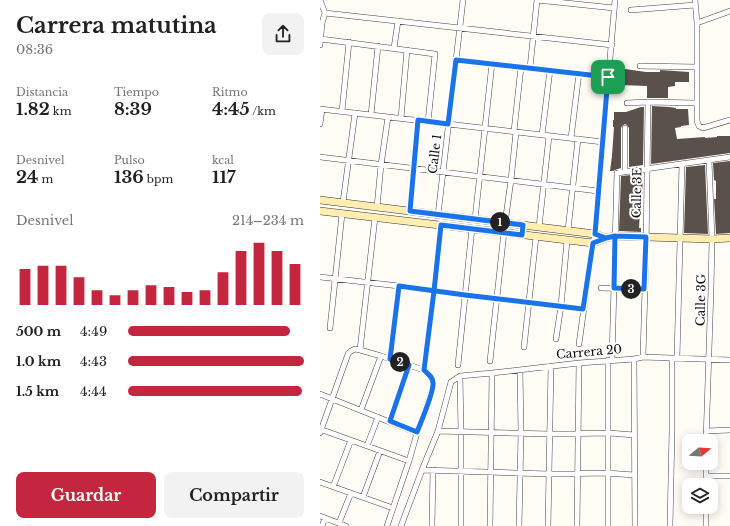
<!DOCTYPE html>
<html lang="es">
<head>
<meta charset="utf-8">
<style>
	:root { --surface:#fff; --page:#f2f2f2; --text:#222; --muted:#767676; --accent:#c4263f }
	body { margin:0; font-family:"Libre Baskerville",serif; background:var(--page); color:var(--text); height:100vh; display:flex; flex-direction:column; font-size:15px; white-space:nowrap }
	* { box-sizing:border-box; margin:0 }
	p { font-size:13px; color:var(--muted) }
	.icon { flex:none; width:22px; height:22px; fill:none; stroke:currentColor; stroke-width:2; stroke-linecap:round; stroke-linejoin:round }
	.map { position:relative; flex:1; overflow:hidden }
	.side { display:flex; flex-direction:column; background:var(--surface); width:320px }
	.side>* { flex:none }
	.needle { width:26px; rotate:72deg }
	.controls { position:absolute; left:362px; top:434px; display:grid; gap:8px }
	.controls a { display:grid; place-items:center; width:36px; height:36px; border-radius:8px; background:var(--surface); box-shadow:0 2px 10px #0003; font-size:20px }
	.pin { position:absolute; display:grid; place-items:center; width:34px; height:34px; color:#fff; margin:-17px; border-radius:8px; box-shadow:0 2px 6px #0006 }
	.km { position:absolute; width:20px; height:20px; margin:-10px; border-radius:50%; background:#222; color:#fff; font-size:11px; line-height:20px; text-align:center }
	.round { display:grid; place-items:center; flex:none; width:42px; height:42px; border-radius:8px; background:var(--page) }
	.summary { display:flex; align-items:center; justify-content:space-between; height:68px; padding:0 16px }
	h1 { font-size:22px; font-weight:700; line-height:30px }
	.stats { display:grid; grid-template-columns:repeat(3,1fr); gap:6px; height:68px; padding:4px 16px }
	.stats div { display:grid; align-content:center }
	.stats b { font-size:17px; font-weight:700 }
	.stats small { font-size:11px; font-weight:400 }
	.stats p { font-size:11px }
	.chart { height:112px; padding:8px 16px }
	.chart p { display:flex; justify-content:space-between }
	.chart svg { width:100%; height:72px; margin-top:4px; stroke:var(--accent); stroke-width:6 }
	.cta { display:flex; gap:8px; margin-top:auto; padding:8px 16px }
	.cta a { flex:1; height:46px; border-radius:8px; background:var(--accent); color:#fff; font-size:16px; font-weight:700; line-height:46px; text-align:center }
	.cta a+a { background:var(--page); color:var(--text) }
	ul { padding:0 16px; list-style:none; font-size:13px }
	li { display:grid; grid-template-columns:64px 48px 1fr; align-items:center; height:30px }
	li i { height:10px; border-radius:5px; background:var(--accent) }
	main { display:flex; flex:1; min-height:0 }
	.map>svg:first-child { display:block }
	.building { fill:#5a514d }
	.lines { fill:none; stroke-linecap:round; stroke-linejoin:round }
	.street-casing { stroke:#444; stroke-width:6 }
	.secondary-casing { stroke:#333; stroke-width:8 }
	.street { stroke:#fff; stroke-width:5 }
	.secondary { stroke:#ffeeb0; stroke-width:7 }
	.route-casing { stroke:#fff; stroke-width:8 }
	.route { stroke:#1a73e8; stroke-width:5 }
	.labels { text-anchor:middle; stroke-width:4; stroke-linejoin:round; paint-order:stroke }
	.street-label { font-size:12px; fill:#111; stroke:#fff }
</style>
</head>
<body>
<main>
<section class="side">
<div class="summary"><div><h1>Carrera matutina</h1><p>08:36</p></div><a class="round"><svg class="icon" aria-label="share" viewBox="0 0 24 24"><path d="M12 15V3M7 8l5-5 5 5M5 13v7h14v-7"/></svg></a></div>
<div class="stats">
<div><p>Distancia</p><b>1.82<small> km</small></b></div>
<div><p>Tiempo</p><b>8:39</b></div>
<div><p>Ritmo</p><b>4:45<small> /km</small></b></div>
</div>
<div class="stats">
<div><p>Desnivel</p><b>24<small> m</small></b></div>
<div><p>Pulso</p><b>136<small> bpm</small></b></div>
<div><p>kcal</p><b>117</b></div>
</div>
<div class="chart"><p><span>Desnivel</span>214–234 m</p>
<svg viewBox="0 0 160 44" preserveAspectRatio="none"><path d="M5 44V22M15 44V20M25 44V20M35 44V27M45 44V35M55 44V38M65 44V35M75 44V32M85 44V33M95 44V36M105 44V35M115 44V24M125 44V11M135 44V6M145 44V11M155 44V19"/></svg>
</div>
<ul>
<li><b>500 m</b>4:49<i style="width:92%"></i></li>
<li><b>1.0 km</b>4:43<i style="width:100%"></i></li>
<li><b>1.5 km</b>4:44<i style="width:99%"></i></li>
</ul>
<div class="cta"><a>Guardar</a><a>Compartir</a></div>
</section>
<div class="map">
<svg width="410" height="526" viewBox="0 0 410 526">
	<rect width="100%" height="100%" fill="#fffcf5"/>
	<path class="building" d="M305,69L326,72H340V70L369,72V82H355V86L348,87V98H327V86L300,85L301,80H304Z
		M332,106L349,107L356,108V109H368L369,125L361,126V127L355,128L357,139L385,137V138L397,137V136H410V153L331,164Z
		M321,107H324L323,165L309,167V128L307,125L305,124L302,126L301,128V168L295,170L293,171H290L292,156L294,127H293V120H294V112H306Z
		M410,161V233L396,234L394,199H396V181L394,180L393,163Z
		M385,165L388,234L364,233L366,167Z
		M322,174L323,196L321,210H320L319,228H321V232L299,231L301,176Z"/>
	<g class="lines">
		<g class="street-casing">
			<path id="street" d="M0,0L5,13L2,23L0,45
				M217,0L294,8
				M375,0L377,23V121L379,126L383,128L410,120
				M311,10L375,5
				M5,13L292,45
				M377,23L410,11
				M1,39L115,54L108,122
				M74,48L78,21
				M136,60L288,77
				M320,66L376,67
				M210,68L217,0
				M307,103L328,102L376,103
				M0,109L283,142
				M22,111L29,42
				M51,115L58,46
				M81,118L87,50
				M0,124L2,109
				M305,128V172
				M194,131L201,67
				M222,135L230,70
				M251,138L259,73
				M0,157L278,191
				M23,202L35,113
				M57,207L61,165L68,117
				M90,211L98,120
				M118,215L143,0
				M155,219L165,128L172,63
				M185,223L191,180L196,132
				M219,227L229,136
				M248,230L258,139
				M0,277L79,286L145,295L263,309
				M281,288L324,289
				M10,328L22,214
				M236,339L241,306L247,241
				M259,344L273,243L275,234C281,156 289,78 295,0
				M204,347L216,237
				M40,350L55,217
				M323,357L326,252L328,102
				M357,358L362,164
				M70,359L79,286
				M314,359L315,526
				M292,360L297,173L410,157
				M170,361L184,232
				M138,365L152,228
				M104,370L114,291L121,225
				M140,376L141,432V526
				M0,394L97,433
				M41,410L61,356
				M70,421L89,365
				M0,429L89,461
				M118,431L229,434L289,433L314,435
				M387,431L410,430
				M0,433L28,354L31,351L35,349L40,350L61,356L104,370L111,376L113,382L112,390L97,433L89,461L67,526
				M386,441L391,289L392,239L389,160
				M47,446L58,417
				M102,470L229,474L287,473L314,475
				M386,476H410
				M0,482L73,508
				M386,485V463
				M13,487L31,440
				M43,497L60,451
				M0,516L26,526
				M19,523L31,493
				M2,526L5,518
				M81,526L102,470L118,431L131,382L140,376L172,373L259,363L314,359L323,357L410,360
				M112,526L113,470
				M170,526L172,373
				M199,526L201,433L200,370
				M228,526L231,366
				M257,526L259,363
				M288,526V360
				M350,526L352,431V358
				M386,526V507"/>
		</g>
		<g class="secondary-casing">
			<path id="secondary" d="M0,200L275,234L286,238
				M0,211L273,243L286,238L295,236L392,239L410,238"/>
		</g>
		<use href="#street" class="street"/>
		<use href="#secondary" class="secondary"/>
	</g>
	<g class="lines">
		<g class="route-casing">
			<path id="route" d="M288,77L136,60L128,124L98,120L90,211L203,225L202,235L121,225L114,291L104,370C108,374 113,377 113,383C114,392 101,422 97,432L70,421L89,365L70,359L79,286L145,295L263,309L273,243L286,238L295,236L294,288L324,289L326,237L295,236L286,238L275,234L288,77"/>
		</g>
		<use href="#route" class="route"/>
	</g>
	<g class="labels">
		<g class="street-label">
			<text transform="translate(115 154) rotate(-83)" y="4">Calle 1</text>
			<text transform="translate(317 193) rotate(-89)" y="4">Calle 3E</text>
			<text transform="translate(381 300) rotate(-89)" y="4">Calle 3G</text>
			<text transform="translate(269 352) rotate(-5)" y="4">Carrera 20</text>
		</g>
	</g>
</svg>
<div class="controls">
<a><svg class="needle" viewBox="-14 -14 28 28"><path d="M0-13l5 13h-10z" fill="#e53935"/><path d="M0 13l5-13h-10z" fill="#767676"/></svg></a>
<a><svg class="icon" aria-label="layers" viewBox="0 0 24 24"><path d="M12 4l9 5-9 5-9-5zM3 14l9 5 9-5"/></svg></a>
</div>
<div class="pin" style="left:288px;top:77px;background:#1e9e55"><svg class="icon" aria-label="arrive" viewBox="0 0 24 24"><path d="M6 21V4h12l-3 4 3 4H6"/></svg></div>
<b class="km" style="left:180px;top:222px">1</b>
<b class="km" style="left:80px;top:362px">2</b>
<b class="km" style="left:311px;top:289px">3</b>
</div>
</main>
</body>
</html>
